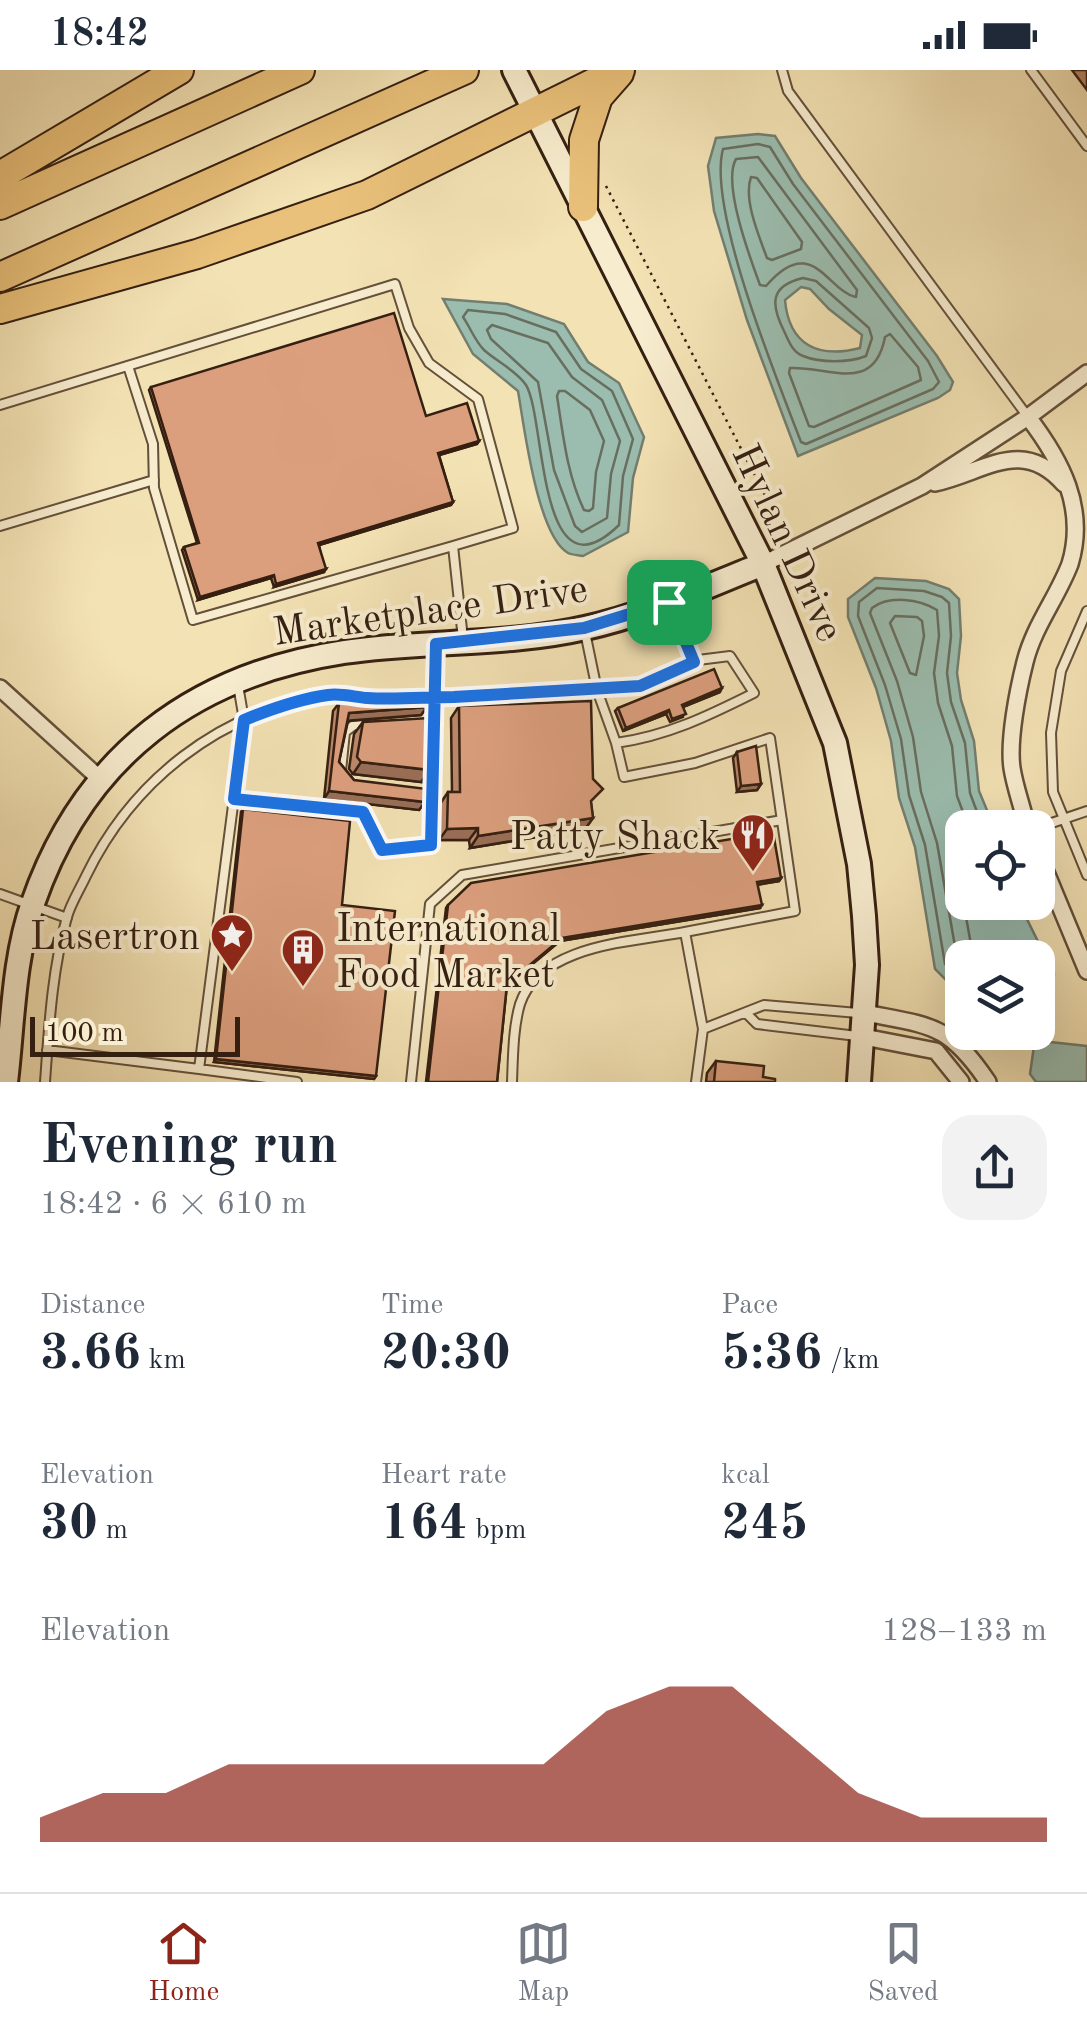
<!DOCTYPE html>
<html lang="en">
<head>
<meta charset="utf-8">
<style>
	:root { --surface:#fff; --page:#f2f2f3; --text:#1f2937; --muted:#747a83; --line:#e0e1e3; --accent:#8f2418 }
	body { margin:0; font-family:"Old Standard TT",serif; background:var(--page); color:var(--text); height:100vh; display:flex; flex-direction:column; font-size:38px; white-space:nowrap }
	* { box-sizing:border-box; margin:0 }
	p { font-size:32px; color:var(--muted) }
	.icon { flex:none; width:55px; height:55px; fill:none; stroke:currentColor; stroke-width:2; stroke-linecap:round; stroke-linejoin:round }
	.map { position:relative; height:1012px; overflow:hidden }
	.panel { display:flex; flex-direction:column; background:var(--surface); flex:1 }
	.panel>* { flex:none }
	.buttons { position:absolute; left:945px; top:740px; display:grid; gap:20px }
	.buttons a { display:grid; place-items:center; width:110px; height:110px; border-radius:20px; background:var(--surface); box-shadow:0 10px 40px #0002; font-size:50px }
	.scale { position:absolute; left:30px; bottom:25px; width:210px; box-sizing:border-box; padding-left:10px; border:5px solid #351f11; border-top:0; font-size:28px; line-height:35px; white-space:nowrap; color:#351f11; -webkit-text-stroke:8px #f7ecce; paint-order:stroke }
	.pin { position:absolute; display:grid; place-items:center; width:85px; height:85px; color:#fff; margin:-42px; border-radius:20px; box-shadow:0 5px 15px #0006 }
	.round { display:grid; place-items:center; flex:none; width:105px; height:105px; border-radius:30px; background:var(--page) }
	.headline { display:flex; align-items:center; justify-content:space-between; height:170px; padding:0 40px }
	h1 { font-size:55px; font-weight:700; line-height:75px }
	.metrics { display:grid; grid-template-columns:repeat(3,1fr); gap:15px; height:170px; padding:10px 40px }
	.metrics div { display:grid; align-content:center }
	.metrics b { font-size:50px; font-weight:700 }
	.metrics small { font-size:28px; font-weight:400 }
	.metrics p { font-size:28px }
	.chart { height:280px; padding:20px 40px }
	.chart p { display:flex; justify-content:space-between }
	.chart svg { width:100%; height:180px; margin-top:10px; fill:var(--accent); opacity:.7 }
	.status { display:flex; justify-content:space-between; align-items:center; height:70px; padding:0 50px; background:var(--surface); direction:ltr }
	.status svg { height:28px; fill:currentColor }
	.menu { display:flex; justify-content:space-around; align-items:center; height:140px; border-top:2px solid var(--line); background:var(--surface); font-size:28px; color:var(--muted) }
	.menu a { display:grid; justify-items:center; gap:5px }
	.menu .current { color:var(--accent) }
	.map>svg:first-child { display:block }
	.water { fill:#9bbdaf; stroke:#727e70; stroke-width:2.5; fill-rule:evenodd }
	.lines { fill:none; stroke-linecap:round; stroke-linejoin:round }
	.shore { stroke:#686e60; stroke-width:2.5 }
	.lane-casing { stroke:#64503a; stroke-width:12 }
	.street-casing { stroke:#64503a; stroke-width:20 }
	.secondary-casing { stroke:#351f11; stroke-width:28 }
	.highway-casing { stroke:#351f11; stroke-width:32 }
	.path { stroke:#351f11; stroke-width:2.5; stroke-dasharray:2.5 5; stroke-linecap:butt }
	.lane { stroke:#f7ecce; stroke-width:8 }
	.street { stroke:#f7ecce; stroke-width:15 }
	.secondary { stroke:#f7ecce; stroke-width:22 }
	.highway { stroke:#eac17a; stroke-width:28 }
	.wall { fill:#bd896c; stroke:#351f11; stroke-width:2.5 }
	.shaded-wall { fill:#9a6f58; stroke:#351f11; stroke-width:2.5 }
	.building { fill:#dc9f7e; stroke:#351f11; stroke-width:2.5 }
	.route-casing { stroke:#fff; stroke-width:20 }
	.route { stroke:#1a73e8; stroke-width:12 }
	.labels { text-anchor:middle; stroke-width:8; stroke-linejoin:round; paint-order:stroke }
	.street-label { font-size:40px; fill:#351f11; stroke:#f7ecce }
	.poi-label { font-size:40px; fill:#351f11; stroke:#f7ecce; text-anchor:end }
</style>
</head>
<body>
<div class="status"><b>18:42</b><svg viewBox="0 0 49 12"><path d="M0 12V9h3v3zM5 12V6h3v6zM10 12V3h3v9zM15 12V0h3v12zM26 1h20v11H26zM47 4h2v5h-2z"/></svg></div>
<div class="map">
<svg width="1087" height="1012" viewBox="0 0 1087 1012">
	<rect width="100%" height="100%" fill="#f3e2b4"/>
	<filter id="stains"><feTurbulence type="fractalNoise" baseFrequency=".002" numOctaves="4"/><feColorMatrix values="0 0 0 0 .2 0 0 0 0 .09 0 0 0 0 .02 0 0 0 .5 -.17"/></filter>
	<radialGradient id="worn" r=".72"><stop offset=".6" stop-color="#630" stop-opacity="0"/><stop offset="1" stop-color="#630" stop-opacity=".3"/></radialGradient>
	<path class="water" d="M758,64L775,66L801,108L937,286L953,312L950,320L938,328L798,386L747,250L714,141L708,96L716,68ZM801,217L810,219L829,239L862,265L860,278C818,289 789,275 785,230Z
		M443,229L507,234L564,254L588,292L619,313L644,367L633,408L628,462L583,486C578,485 572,485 568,483C537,465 524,355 518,321L473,284Z
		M875,508L926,511L949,519L959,529L961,566L957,603L961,630L974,671L979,721L994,757L962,758V832L1019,833L1054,904L1052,922L1038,925V888H962V918L947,911L935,899L915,777L899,728L891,671L876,618L848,547V529Z
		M1050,972L1087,976V1012H1036L1030,1004L1034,976Z"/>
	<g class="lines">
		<path class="shore" d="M758,74L770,77L793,114L928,291L939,312L933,319L806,374L801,372C777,309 707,139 723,79Z
			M758,87L857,220L856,227C827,221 812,162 766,216L760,215C750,188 722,113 736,89Z
			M751,107L757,108L802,172L801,179L772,190L767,188C759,166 743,129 751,107Z
			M803,208L816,211L869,258L872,268L866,286C849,293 820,293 803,286C792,282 789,271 784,261C771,235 769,216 803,208Z
			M468,240L505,244L556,262L581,299L612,321L633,369L623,406L619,455C537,535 546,347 526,315C517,301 496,291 484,280C475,271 470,257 463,247Z
			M492,255L548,273L572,307L602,330L620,371L611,404L607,448L582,462L575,456L554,400L538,312L491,269L487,260Z
			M890,264L918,297L921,310L814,357L809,356L789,303L790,298C828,296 874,325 885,267Z
			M559,321H565L590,340L604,371L596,402L593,438L589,441L584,440C567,405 563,364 557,326Z
			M895,546L917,547L922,551L924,566L916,605L910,603L890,553Z
			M962,778L957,777L954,781L972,880L983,888
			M962,894L957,888L937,773L921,722L913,667L897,611L870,543L872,538C889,525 919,529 937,540L939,566L934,603L938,633L952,676L957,726L969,758
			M962,907L945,894L925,775L909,725L901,669L885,615L858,546L859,532L877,518L924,521L942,527L949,533L951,566L947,603L951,632L965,673L970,723L983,758"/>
		<g class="lane-casing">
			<path id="lane" d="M782,0L788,21L1028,347
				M1031,0L1087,76
				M128,296L153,374L154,418L193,550L453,476
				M0,335L395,214L409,258L429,293L478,329L513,458L453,476L463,569
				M0,456L154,410
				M671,536L694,592
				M1087,541L1061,601L1051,663L1053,722L1087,805
				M585,562L597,620L640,616L698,590L730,586L754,623C708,646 667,666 616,673
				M238,615L244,650L199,999L297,1012
				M341,701L345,662L354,655H368
				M234,729L363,742L382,780L431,775L436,576
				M1037,758L1087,741
				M0,824L67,848
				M747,944L757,954L857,966
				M703,959L764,935L858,943
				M47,980L199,999
				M45,1012C49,957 52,900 67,847C71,833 80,819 86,806C132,711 219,642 324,626C348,622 382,627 407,627C471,626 534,623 597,620L616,673L624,707L695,693L770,668L795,841L685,862L703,959L696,1012
				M411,1012L430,834L462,805L782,750
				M512,1012C513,987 513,958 520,934C540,874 633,872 685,862"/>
		</g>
		<g class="street-casing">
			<path id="street" d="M935,413C985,402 1022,366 1064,414
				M763,494L922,416L1028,347L1087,303
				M0,618L99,708
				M1027,758C1023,738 1015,718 1012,698C1008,670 1018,620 1025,592C1034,556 1057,528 1070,494C1087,438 1061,390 1028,347
				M1038,783L1087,901
				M865,943C931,956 948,953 988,1012
				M864,967L936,981L961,1012"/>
		</g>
		<g class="secondary-casing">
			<path id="secondary" d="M514,0L763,494L835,673L859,794L864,846L867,895L859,1012
				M6,1012C13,954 13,889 33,833C84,686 193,605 344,582C423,570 507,576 585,558C646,545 705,517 763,494"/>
		</g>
		<g class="highway-casing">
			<path id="highway" d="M0,106L179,0
				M0,135L300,0
				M583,137L584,70L598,27L619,3
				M0,207L464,0
				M0,239L197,184L367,125L620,0"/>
		</g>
		<path class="path" d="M606,116L771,437L768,459"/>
		<use href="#lane" class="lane"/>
		<use href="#street" class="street"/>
		<use href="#secondary" class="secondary"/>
		<use href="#highway" class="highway"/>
	</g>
	<path class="wall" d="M1072,0H1087V20Z
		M151,317L426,346L479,371L477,374L439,385L453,432L451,435L319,475L324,502L274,517L271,508L198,530L182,480L184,477L197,473L149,320Z
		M720,622L683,637V647L670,652L666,644L623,661L615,641L618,638Z
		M339,633L427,637L421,645L348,651L339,692L354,710L425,732L419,740L324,729L333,641Z
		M459,636L591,734L593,748L585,759L470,778L469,770H439L440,734L448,722H452L451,648Z
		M363,652L421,712L353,704L349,699L354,664Z
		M737,682L761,714L757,720L737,722L733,688Z
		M243,739L342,835L376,1006L374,1009L214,992L241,742Z
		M781,808L779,811L757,815L760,838L560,871L507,915L497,1012H426L446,838L448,835Z
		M716,991L763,1007L775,1012H706L707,1003Z"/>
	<path class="shaded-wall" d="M479,371L477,374L436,386L438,383Z
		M453,432L451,435L316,476L318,473Z
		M326,499L324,502L274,517L276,514Z
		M274,505L271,508L198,530L200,527Z
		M722,618L720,622L680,638L682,635Z
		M427,637L421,645L344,651L349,643Z
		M669,640L666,644L623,661L626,658Z
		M361,692L430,700L421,712L353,704Z
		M761,714L757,720L737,722L741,716Z
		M329,721L425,732L419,740L324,729Z
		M593,748L585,759L470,778L478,766Z
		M478,758L469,770H439L447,759Z
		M781,808L779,811L755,815L757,812Z
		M762,835L760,838L560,871L505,917L562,868Z
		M216,989L376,1006L374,1009L214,992Z"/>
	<path class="building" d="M394,243L426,346L467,333L479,371L438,383L453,432L318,473L326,499L276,514L274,505L200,527L184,477L199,473L151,317Z
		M714,599L722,618L682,635L686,644L672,649L669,640L626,658L618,638Z
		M426,629L427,637L349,643L339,692L354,710L427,719L425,732L329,721L339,633Z
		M591,631L593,709L603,719L591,731L593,748L478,766V758L447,759L448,722H460L459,636Z
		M429,648L430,700L361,692L357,687L363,652Z
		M756,676L761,714L741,716L737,682Z
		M243,739L350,751L342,835L395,841L376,1006L216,989Z
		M773,762L781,808L757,812L762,835L562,868L507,914L497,1012H428L448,835L471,813Z
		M716,991L764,996L763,1007L775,1009V1012H714Z"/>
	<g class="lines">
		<g class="route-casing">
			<path id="route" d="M669,532L584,558L436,574L431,775L382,780L363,742L234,729L244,650C271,639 299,629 328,625C341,623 354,627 367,628C396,630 426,627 454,627L640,616L694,592L669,532"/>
		</g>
		<use href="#route" class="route"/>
	</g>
	<defs>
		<g id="restaurant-pin" transform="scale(2.25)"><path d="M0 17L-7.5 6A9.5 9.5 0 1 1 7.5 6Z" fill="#8f2418" stroke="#f7ecce"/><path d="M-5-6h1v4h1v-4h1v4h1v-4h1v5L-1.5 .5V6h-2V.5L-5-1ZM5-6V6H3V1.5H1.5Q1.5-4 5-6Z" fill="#fff"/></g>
		<g id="sight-pin" transform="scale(2.25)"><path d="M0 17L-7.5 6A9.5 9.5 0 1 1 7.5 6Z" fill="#8f2418" stroke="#f7ecce"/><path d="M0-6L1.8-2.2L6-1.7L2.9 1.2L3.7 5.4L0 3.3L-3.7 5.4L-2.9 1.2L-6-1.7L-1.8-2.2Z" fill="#fff"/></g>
		<g id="building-pin" transform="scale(2.25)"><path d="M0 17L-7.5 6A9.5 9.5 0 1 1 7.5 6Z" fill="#8f2418" stroke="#f7ecce"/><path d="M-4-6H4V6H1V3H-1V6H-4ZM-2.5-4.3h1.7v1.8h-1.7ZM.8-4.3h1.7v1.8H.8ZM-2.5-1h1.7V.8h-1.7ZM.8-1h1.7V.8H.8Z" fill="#fff"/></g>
	</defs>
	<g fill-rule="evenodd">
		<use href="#restaurant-pin" x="753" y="765"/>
		<use href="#sight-pin" x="232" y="865"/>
		<use href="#building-pin" x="303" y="880"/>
	</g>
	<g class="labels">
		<g class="street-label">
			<text transform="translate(789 472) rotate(65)" y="14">Hylan Drive</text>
			<text transform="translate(430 539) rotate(-8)" y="14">Marketplace Drive</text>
		</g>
		<g class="poi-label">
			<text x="720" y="779">Patty Shack</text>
			<text x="336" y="871" text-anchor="start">International<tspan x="336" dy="46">Food Market</tspan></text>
			<text x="200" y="879">Lasertron</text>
		</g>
	</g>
	<rect width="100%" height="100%" filter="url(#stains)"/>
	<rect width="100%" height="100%" fill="url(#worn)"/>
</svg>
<div class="buttons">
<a><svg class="icon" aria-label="locate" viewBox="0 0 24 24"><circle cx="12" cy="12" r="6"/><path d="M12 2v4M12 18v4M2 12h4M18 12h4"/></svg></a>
<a><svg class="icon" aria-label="layers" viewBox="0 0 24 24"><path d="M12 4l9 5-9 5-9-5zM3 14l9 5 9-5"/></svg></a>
</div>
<div class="scale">100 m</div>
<div class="pin" style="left:669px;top:532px;background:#1e9e55"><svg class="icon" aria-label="arrive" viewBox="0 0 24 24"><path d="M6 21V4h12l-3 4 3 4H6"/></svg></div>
</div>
<section class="panel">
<div class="headline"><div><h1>Evening run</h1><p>18:42 · 6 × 610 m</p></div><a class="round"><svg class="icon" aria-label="share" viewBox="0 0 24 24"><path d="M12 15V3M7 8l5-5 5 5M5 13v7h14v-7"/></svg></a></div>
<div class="metrics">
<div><p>Distance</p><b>3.66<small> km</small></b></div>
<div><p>Time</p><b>20:30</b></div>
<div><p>Pace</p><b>5:36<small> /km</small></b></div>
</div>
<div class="metrics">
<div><p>Elevation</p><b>30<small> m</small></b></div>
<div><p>Heart rate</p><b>164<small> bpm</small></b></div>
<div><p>kcal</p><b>245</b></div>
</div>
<div class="chart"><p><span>Elevation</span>128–133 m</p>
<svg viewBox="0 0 160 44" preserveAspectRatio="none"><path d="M0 44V38L10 32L20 32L30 25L40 25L50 25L60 25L70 25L80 25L90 12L100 6L110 6L120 19L130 32L140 38L150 38L160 38V44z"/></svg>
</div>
</section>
<nav class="menu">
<a class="current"><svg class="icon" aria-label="home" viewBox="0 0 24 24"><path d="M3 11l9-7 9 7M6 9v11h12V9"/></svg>Home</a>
<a><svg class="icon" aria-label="map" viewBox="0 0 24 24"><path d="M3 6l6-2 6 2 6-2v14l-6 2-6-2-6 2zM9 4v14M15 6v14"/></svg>Map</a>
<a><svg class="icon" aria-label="saved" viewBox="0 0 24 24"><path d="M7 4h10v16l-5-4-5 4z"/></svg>Saved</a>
</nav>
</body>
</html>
